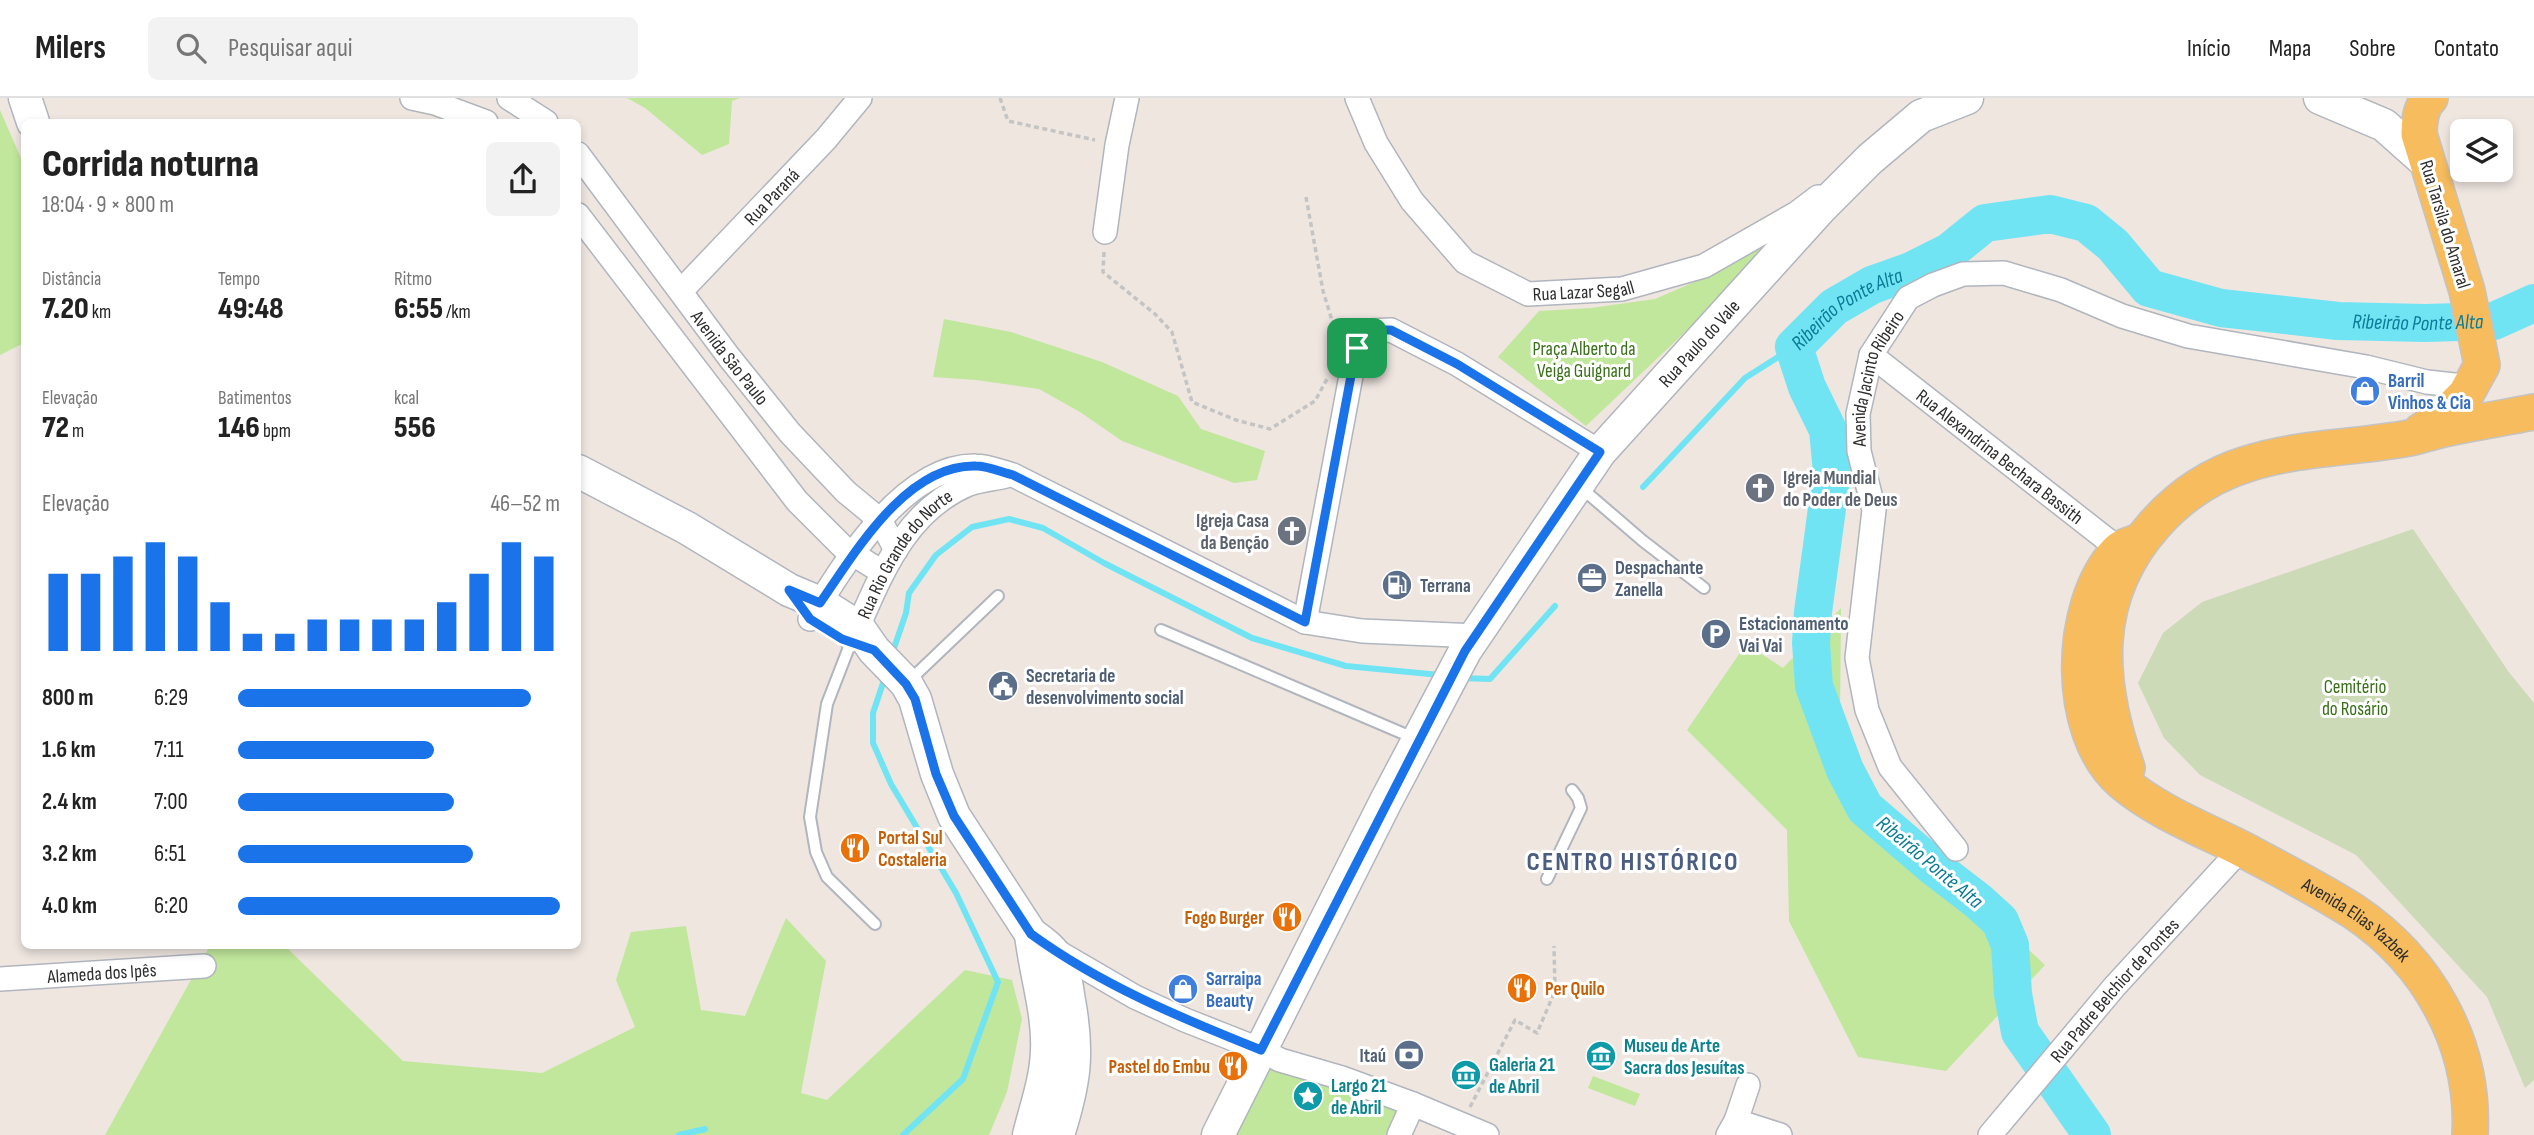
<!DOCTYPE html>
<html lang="pt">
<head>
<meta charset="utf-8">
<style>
	:root { --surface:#fff; --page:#f2f2f2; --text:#222; --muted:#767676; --line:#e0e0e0; --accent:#1a73e8 }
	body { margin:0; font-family:"Sofia Sans Condensed",sans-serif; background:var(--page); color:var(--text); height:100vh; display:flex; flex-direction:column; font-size:26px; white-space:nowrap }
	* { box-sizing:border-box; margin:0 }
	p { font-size:23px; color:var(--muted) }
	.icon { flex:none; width:38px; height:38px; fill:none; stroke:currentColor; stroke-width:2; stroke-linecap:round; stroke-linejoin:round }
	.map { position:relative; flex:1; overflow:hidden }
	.panel { position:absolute; left:21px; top:21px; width:560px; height:830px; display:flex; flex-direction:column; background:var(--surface); border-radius:10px; box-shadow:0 4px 10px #0003 }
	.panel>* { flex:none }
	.controls { position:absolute; left:2450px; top:21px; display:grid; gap:14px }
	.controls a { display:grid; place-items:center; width:63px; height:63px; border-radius:10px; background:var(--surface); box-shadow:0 4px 10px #0003; font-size:35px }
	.pin { position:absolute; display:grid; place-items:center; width:60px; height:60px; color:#fff; margin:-30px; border-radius:14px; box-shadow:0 4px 10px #0006 }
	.round { display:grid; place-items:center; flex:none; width:74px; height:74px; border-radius:10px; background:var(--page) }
	.overview { display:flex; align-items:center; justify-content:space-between; height:119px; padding:0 21px }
	h1 { font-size:38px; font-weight:800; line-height:52px }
	.figures { display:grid; grid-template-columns:repeat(3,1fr); gap:10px; height:119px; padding:7px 21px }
	.figures div { display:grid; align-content:center }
	.figures b { font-size:30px; font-weight:800 }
	.figures small { font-size:19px; font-weight:400 }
	.figures p { font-size:19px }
	.chart { height:196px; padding:14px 21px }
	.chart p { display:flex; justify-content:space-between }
	.chart svg { width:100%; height:126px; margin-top:7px; stroke:var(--accent); stroke-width:6 }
	ul { padding:0 21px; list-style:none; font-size:23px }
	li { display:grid; grid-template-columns:112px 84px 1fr; align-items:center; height:52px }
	li i { height:18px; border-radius:9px; background:var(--accent) }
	header { display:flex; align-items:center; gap:42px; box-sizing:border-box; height:98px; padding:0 35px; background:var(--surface); border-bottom:2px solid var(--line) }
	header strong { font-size:33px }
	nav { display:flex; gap:38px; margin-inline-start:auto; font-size:24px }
	.search { width:490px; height:63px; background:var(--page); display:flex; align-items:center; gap:18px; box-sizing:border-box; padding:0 24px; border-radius:10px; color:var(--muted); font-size:26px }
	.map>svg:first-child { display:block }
	.green { fill:#c0e79b }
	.cemetery { fill:#cddab7 }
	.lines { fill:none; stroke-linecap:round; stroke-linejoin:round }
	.stream { stroke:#71e4f4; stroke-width:6 }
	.river { stroke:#71e4f4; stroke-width:38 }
	.lane-casing { stroke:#b0b5be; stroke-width:14 }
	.street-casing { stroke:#b0b5be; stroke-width:26 }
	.secondary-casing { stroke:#b0b5be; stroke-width:35 }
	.primary-casing { stroke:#c4c4c4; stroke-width:38 }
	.path { stroke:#c4c4c4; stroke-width:3.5; stroke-dasharray:5 3.5; stroke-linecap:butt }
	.lane { stroke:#fff; stroke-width:10 }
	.street { stroke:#fff; stroke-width:23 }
	.secondary { stroke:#fff; stroke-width:32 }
	.primary { stroke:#f6bc5e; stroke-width:35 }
	.route-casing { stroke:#fff; stroke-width:14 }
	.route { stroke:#1a73e8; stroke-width:9 }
	.labels { text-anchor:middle; stroke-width:6; stroke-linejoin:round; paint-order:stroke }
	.street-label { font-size:19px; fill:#2e2e2e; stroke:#fff }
	.park-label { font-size:19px; fill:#387018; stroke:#fff }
	.shop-label { font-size:19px; font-weight:bold; fill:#366cbe; stroke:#fff; text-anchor:start }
	.worship-label { font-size:19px; font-weight:bold; fill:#5b616d; stroke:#fff; text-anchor:start }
	.service-label { font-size:19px; font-weight:bold; fill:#4e5e75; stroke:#fff; text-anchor:start }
	.food-label { font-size:19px; font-weight:bold; fill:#c56008; stroke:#fff; text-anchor:start }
	.culture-label { font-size:19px; font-weight:bold; fill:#0d838f; stroke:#fff; text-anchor:start }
	.water-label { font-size:21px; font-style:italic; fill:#0a7c98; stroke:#fff }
	.district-label { font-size:26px; font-weight:bold; letter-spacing:2px; fill:#4b5d81; stroke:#fff }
</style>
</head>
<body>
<header>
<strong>Milers</strong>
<div class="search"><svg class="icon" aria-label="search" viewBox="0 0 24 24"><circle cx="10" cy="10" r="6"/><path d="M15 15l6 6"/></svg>Pesquisar aqui</div>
<nav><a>Início</a><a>Mapa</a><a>Sobre</a><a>Contato</a></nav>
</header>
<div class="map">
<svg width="2534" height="1037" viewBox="0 0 2534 1037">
	<rect width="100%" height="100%" fill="#efe6e0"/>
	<path class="green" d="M627,0H740L732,3L729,46L702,57L645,10Z
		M0,12L24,67V245L0,257Z
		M1800,125L1586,328L1498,259L1539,213L1591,210L1655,201L1722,172L1771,137Z
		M944,221L1011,234L1102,264L1178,298L1201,331L1265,353L1257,382L1234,385L1122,343L1080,314L1039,291L976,282L933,279Z
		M1841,510L1840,617L1866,699L2045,867L1946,973L1858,959L1789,823L1787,732L1687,632L1746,546L1783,570Z
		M786,820L826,863L801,995L827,1002L965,872L1012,882L1022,921L1007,994L989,1037H105L208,851L287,850L403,963L542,975L635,929L616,882L631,834L686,828L701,912L745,918Z
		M1263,964L1403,1013L1392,1037H1227Z
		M1593,978L1640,996L1635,1008L1588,990Z"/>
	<path class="cemetery" d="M2413,431L2508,573L2534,605V982L2525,990L2487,899L2356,757L2200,677L2164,640L2138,585L2163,535L2202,504Z"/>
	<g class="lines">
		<path class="stream" d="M1643,389L1745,280L1794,249
			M892,556L906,515L909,495L936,457L972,429L1009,421L1043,430L1104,465L1252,540L1346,568L1440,577
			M886,576L873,615V645L891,686L956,795L998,884L963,981L903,1037
			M1461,580L1490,581L1555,508
			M679,1037L705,1031"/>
		<path class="river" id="s1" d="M2092,1037L2020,934L2013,896L2010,847L2000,823L1978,803L1935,770L1865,710L1845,672L1814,588L1811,545L1813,514L1832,374L1828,332L1807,289L1794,249L1834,209L1872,187L1911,173L1949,154L1985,125L2050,116L2086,125L2113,147L2149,190L2221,210L2338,223L2425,225L2494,223L2534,205"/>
		<g class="lane-casing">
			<path id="lane" d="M1579,388L1643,443L1704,490
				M1161,532L1416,641
				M851,544L827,606L810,719L816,754L827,779L875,826
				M909,583L998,498
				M1547,781L1581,710L1578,700L1572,692"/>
		</g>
		<g class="street-casing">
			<g id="street">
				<path d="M412,0L435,5L486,24"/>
				<path d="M509,0L546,24"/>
				<path id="s2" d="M1357,0L1376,45L1412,103L1465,164L1528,196L1622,191L1704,168L1797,115L1818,99"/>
				<path id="s3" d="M578,56L729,259L790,335L846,394L880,422L896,452"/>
				<path d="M578,117L797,403L845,451L882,474"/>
				<path d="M1105,134L1117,47L1127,0"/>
				<path id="s4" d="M681,193L826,41L860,0"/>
				<path id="s5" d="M1871,257L2129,459"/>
				<path d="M810,521C843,467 904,366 976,368C988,368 1001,374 1013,377L1305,524L1362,533L1477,538"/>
				<path d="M1305,524L1353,267C1356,253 1359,243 1370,233L1391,232L1457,266L1600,354"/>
				<path id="s6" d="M852,542C880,481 902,414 969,386C981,382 994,381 1006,378"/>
				<path id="s7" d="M1956,751L1890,669L1867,612L1857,560L1874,412L1859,353L1858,316L1871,257L1908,200L1933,187L1963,176L2004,175L2061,192L2122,218L2188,238L2366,269L2427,284L2472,289"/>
				<path d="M1051,850L1135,899L1185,922L1261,952L1280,962L1342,980L1413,1006L1487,1037"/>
				<path id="s8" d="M0,881L204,868"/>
				<path d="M1736,1023L1780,1037"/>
				<path d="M1399,1037L1413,1006"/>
				<path d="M1728,1037L1736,1023L1748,987"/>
				<path id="s9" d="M1990,1037L2115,888L2241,751"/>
			</g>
		</g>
		<g class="secondary-casing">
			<g id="secondary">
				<path d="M25,0L33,24"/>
				<path d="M2320,0L2384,27L2429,67"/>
				<path d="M578,373L687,430L789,492L820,505L858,529L874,552L906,585L915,601L937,676L954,718L1031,836C1041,843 1051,850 1058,861C1065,873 1067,890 1069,903C1079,957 1074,986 1058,1037"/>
				<path d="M1029,1037C1036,1009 1046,982 1047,953C1049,915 1035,874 1031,836"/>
				<path id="s10" d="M1218,1037L1386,703L1465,553L1600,354L1820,111L1870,61L1921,18L1967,0"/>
			</g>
		</g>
		<g class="primary-casing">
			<g id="primary">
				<path d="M2421,333L2443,319L2466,296L2482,267L2467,193L2419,36C2419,24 2421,8 2430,0"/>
				<path id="s11" d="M2140,443C2133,446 2122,448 2117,454C2068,507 2065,635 2122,684C2156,713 2202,731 2242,751C2279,771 2317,790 2353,813C2428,863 2475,946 2470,1037"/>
				<path d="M2127,670C2096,582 2090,499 2155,426C2180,398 2211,377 2247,366C2299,349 2356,350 2409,340C2420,338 2430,334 2440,332C2471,325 2503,320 2534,314"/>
			</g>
		</g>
		<path class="path" d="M1000,0L1008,23L1095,42
			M1306,99L1323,193L1338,242
			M1104,154L1103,174L1155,216L1172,234L1192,304L1236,322L1270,331L1315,303L1327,281
			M1470,1009L1515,922L1537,935L1555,893L1554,848"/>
		<use href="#lane" class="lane"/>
		<use href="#street" class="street"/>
		<use href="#secondary" class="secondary"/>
		<use href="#primary" class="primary"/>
	</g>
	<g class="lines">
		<g class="route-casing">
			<path id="route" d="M1377,232H1391L1457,266L1600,354L1465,553L1261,952C1181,920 1101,887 1031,836L954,718L936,676L915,601L906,586L874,552L842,541L810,521L789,492L820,505C855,455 906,366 976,368C988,368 1001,374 1013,377L1305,524L1353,267C1357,252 1360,235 1377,232Z"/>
		</g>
		<use href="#route" class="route"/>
	</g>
	<defs>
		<g id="shop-disc" transform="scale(1.575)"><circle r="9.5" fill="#3f7fe0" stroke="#fff"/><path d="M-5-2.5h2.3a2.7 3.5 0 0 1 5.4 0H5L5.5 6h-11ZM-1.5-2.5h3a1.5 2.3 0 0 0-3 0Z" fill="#fff"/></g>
		<g id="church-disc" transform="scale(1.575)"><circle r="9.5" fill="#6b7280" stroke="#fff"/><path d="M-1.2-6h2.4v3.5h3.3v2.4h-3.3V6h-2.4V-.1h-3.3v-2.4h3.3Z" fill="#fff"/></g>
		<g id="office-disc" transform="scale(1.575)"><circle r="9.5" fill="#5c6f8a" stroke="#fff"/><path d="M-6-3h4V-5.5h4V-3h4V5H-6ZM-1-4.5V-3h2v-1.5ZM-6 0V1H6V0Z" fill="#fff"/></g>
		<g id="fuel-disc" transform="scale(1.575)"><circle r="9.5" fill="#5c6f8a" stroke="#fff"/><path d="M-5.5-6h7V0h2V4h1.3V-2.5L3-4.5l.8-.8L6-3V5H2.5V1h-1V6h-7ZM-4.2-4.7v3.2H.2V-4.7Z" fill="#fff"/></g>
		<g id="parking-disc" transform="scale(1.575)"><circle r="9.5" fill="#5c6f8a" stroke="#fff"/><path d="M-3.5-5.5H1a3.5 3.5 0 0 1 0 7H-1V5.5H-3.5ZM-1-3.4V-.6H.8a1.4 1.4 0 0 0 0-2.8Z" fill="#fff"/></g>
		<g id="civic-disc" transform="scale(1.575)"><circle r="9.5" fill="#5c6f8a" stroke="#fff"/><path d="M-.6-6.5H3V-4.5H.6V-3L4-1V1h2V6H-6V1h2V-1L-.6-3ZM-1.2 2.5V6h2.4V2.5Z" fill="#fff"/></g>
		<g id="restaurant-disc" transform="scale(1.575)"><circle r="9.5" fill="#e8710a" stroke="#fff"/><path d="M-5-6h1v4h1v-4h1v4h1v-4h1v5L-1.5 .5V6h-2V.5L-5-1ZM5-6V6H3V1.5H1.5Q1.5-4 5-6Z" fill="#fff"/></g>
		<g id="bank-disc" transform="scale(1.575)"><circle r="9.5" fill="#5c6f8a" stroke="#fff"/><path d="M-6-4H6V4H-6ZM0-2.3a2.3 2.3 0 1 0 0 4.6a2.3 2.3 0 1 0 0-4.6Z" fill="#fff"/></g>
		<g id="museum-disc" transform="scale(1.575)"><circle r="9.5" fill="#0f9aa8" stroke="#fff"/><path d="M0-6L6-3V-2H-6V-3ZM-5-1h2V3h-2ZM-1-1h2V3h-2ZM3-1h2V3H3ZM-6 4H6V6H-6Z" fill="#fff"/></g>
		<g id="sight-disc" transform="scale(1.575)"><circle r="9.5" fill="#0f9aa8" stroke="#fff"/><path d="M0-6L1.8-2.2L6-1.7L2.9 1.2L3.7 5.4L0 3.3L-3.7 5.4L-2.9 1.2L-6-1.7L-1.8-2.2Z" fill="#fff"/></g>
	</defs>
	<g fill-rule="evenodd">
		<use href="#shop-disc" x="2365" y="293"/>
		<use href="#church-disc" x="1760" y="390"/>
		<use href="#church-disc" x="1292" y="433"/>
		<use href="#office-disc" x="1592" y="480"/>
		<use href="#fuel-disc" x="1397" y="487"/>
		<use href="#parking-disc" x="1716" y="536"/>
		<use href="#civic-disc" x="1003" y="588"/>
		<use href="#restaurant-disc" x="855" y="750"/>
		<use href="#restaurant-disc" x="1287" y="819"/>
		<use href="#restaurant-disc" x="1522" y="890"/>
		<use href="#shop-disc" x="1183" y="891"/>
		<use href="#bank-disc" x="1409" y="957"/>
		<use href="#museum-disc" x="1601" y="958"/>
		<use href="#restaurant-disc" x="1233" y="968"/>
		<use href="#museum-disc" x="1466" y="977"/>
		<use href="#sight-disc" x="1308" y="998"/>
	</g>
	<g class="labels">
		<g class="street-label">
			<text dy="7" stroke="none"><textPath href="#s4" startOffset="131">Rua Paraná</textPath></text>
			<text transform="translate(2446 126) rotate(73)" y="7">Rua Tarsila do Amaral</text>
			<text dy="7" stroke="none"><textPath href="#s2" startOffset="324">Rua Lazar Segall</textPath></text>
			<text dy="7" stroke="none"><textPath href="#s10" startOffset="931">Rua Paulo do Vale</textPath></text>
			<text dy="7" stroke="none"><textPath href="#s3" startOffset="254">Avenida São Paulo</textPath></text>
			<text dy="7" stroke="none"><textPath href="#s7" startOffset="506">Avenida Jacinto Ribeiro</textPath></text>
			<text dy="7" stroke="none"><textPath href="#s5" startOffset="164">Rua Alexandrina Bechara Bassith</textPath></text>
			<text dy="7" stroke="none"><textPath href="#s6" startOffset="102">Rua Rio Grande do Norte</textPath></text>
			<text dy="7" stroke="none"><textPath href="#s11" startOffset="548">Avenida Elias Yazbek</textPath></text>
			<text dy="7" stroke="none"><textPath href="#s8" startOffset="102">Alameda dos Ipês</textPath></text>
			<text dy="7" stroke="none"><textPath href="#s9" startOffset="191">Rua Padre Belchior de Pontes</textPath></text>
		</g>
		<g class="park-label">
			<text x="1584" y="257">Praça Alberto da<tspan x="1584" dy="22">Veiga Guignard</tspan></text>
			<text x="2355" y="595">Cemitério<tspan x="2355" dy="22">do Rosário</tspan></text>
		</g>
		<g class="shop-label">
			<text x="2388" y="289">Barril<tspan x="2388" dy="22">Vinhos &amp; Cia</tspan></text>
			<text x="1206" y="887">Sarraipa<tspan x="1206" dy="22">Beauty</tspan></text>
		</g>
		<g class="worship-label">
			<text x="1783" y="386">Igreja Mundial<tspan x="1783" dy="22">do Poder de Deus</tspan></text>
			<text x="1269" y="429" text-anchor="end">Igreja Casa<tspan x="1269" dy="22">da Benção</tspan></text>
		</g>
		<g class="service-label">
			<text x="1615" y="476">Despachante<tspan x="1615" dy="22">Zanella</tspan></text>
			<text x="1420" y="494">Terrana</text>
			<text x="1739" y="532">Estacionamento<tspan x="1739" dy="22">Vai Vai</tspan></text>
			<text x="1026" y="584">Secretaria de<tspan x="1026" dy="22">desenvolvimento social</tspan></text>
			<text x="1386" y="964" text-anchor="end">Itaú</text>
		</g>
		<g class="food-label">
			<text x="878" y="746">Portal Sul<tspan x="878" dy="22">Costaleria</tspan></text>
			<text x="1264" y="826" text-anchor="end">Fogo Burger</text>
			<text x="1545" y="897">Per Quilo</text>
			<text x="1210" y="975" text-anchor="end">Pastel do Embu</text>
		</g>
		<g class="culture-label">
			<text x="1624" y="954">Museu de Arte<tspan x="1624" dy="22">Sacra dos Jesuítas</tspan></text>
			<text x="1489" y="973">Galeria 21<tspan x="1489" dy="22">de Abril</tspan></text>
			<text x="1331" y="994">Largo 21<tspan x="1331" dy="22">de Abril</tspan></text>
		</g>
		<g class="water-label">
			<text dy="7" stroke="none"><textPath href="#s1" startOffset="962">Ribeirão Ponte Alta</textPath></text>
			<text dy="7" stroke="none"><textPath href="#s1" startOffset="1592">Ribeirão Ponte Alta</textPath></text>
			<text transform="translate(1930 764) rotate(40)" y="7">Ribeirão Ponte Alta</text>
		</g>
		<g class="district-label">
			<text x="1633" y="772">CENTRO HISTÓRICO</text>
		</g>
	</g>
</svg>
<div class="controls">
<a><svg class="icon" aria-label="layers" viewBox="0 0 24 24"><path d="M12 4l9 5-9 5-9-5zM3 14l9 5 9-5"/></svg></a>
</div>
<div class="pin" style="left:1357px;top:250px;background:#1e9e55"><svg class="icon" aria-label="arrive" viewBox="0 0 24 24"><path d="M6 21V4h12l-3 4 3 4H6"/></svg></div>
<section class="panel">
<div class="overview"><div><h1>Corrida noturna</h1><p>18:04 · 9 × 800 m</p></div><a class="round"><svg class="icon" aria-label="share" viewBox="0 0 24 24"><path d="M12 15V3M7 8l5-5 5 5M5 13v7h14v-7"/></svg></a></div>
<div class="figures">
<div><p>Distância</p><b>7.20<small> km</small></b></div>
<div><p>Tempo</p><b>49:48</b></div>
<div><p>Ritmo</p><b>6:55<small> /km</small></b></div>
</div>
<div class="figures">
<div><p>Elevação</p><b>72<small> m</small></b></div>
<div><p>Batimentos</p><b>146<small> bpm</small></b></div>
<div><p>kcal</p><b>556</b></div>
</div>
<div class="chart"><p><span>Elevação</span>46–52 m</p>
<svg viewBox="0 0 160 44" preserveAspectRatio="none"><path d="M5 44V17M15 44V17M25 44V11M35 44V6M45 44V11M55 44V27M65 44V38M75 44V38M85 44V33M95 44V33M105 44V33M115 44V33M125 44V27M135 44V17M145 44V6M155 44V11"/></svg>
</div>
<ul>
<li><b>800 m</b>6:29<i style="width:91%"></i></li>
<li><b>1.6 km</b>7:11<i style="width:61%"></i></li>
<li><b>2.4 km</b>7:00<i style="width:67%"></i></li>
<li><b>3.2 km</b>6:51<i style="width:73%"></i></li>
<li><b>4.0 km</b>6:20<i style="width:100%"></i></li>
</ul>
</section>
</div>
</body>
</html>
